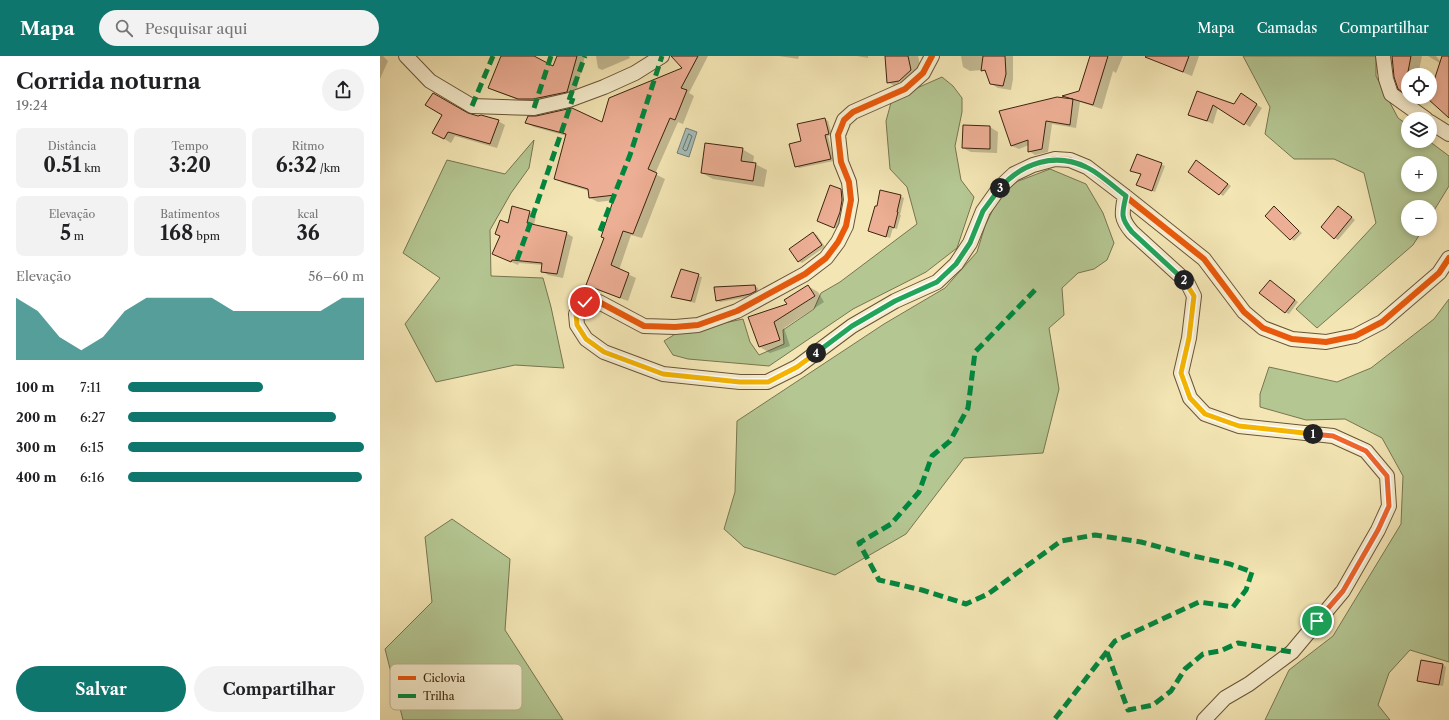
<!DOCTYPE html>
<html lang="pt">
<head>
<meta charset="utf-8">
<style>
	:root { --surface:#fff; --page:#f2f2f2; --text:#202124; --muted:#757577; --accent:#0f766e }
	body { margin:0; font-family:"Libre Caslon Text",serif; background:var(--page); color:var(--text); height:100vh; display:flex; flex-direction:column; font-size:15px; white-space:nowrap }
	* { box-sizing:border-box; margin:0 }
	p { font-size:13px; color:var(--muted) }
	.icon { flex:none; width:22px; height:22px; fill:none; stroke:currentColor; stroke-width:2; stroke-linecap:round; stroke-linejoin:round }
	.map { position:relative; flex:1; overflow:hidden }
	.side { display:flex; flex-direction:column; background:var(--surface); width:380px }
	.side>* { flex:none }
	.fabs { position:absolute; left:1021px; top:12px; display:grid; gap:8px }
	.fabs a { display:grid; place-items:center; width:36px; height:36px; border-radius:50%; background:var(--surface); box-shadow:0 2px 6px #0003; font-size:20px }
	.pin { position:absolute; display:grid; place-items:center; width:34px; height:34px; color:#fff; margin:-17px; border:2px solid #fff; border-radius:50%; box-shadow:0 1px 4px #0007 }
	.km { position:absolute; width:20px; height:20px; margin:-10px; border-radius:50%; background:#222; color:#fff; font-size:11px; line-height:20px; text-align:center }
	.round { display:grid; place-items:center; flex:none; width:42px; height:42px; border-radius:21px; background:var(--page) }
	.overview { display:flex; align-items:center; justify-content:space-between; height:68px; padding:0 16px }
	h1 { font-size:22px; font-weight:700; line-height:30px }
	.stats { display:grid; grid-template-columns:repeat(3,1fr); gap:6px; height:68px; padding:4px 16px }
	.stats div { display:grid; align-content:center; border-radius:8px; background:var(--page); text-align:center }
	.stats b { font-size:20px; font-weight:700 }
	.stats small { font-size:11px; font-weight:400 }
	.stats p { font-size:11px }
	.chart { height:112px; padding:8px 16px }
	.chart p { display:flex; justify-content:space-between }
	.chart svg { width:100%; height:72px; margin-top:4px; fill:var(--accent); opacity:.7 }
	.cta { display:flex; gap:8px; margin-top:auto; padding:8px 16px }
	.cta a { flex:1; height:46px; border-radius:24px; background:var(--accent); color:#fff; font-size:16px; font-weight:700; line-height:46px; text-align:center }
	.cta a+a { background:var(--page); color:var(--text) }
	ul { padding:0 16px; list-style:none; font-size:13px }
	li { display:grid; grid-template-columns:64px 48px 1fr; align-items:center; height:30px }
	li i { height:10px; border-radius:5px; background:var(--accent) }
	header { display:flex; align-items:center; gap:24px; box-sizing:border-box; height:56px; padding:0 20px; background:var(--accent); color:#fff }
	header strong { font-size:19px }
	nav { display:flex; gap:22px; margin-inline-start:auto; font-size:14px }
	.search { width:280px; height:36px; background:var(--page); display:flex; align-items:center; gap:10px; box-sizing:border-box; padding:0 14px; border-radius:22px; color:var(--muted); font-size:15px }
	main { display:flex; flex:1; min-height:0 }
	.map>svg:first-child { display:block }
	.green { fill:#b4c692; stroke:#787550; fill-rule:evenodd }
	.water { fill:#a2bcb9; stroke:#7a7f75 }
	.shadow { fill:#0003 }
	.lines { fill:none; stroke-linecap:round; stroke-linejoin:round }
	.shore { stroke:#707064; stroke-width:1 }
	.building { fill:#ecae94; stroke:#3d240e }
	.street-casing { stroke:#6a5438; stroke-width:16 }
	.street { stroke:#f7eece; stroke-width:14 }
	.quiet { stroke:#00873e; stroke-width:5; stroke-dasharray:10 5; stroke-linecap:butt }
	.cycleway-casing { stroke:#f7eece; stroke-width:8 }
	.cycleway { stroke:#e8590c; stroke-width:6 }
	.split-1-casing { stroke:#fff; stroke-width:8 }
	.split-2-casing { stroke:#fff; stroke-width:8 }
	.split-3-casing { stroke:#fff; stroke-width:8 }
	.split-4-casing { stroke:#fff; stroke-width:8 }
	.split-5-casing { stroke:#fff; stroke-width:8 }
	.split-1 { stroke:#f0652b; stroke-width:5 }
	.split-2 { stroke:#f5b400; stroke-width:5 }
	.split-3 { stroke:#22a559; stroke-width:5 }
	.split-4 { stroke:#22a559; stroke-width:5 }
	.split-5 { stroke:#f5b400; stroke-width:5 }
	.key { fill:#f7eece; stroke:#bfb194; stroke-width:1 }
	.key-label { font-size:11px; fill:#3d240e }
</style>
</head>
<body>
<header>
<strong>Mapa</strong>
<div class="search"><svg class="icon" aria-label="search" viewBox="0 0 24 24"><circle cx="10" cy="10" r="6"/><path d="M15 15l6 6"/></svg>Pesquisar aqui</div>
<nav><a>Mapa</a><a>Camadas</a><a>Compartilhar</a></nav>
</header>
<main>
<section class="side">
<div class="overview"><div><h1>Corrida noturna</h1><p>19:24</p></div><a class="round"><svg class="icon" aria-label="share" viewBox="0 0 24 24"><path d="M12 15V3M7 8l5-5 5 5M5 13v7h14v-7"/></svg></a></div>
<div class="stats">
<div><p>Distância</p><b>0.51<small> km</small></b></div>
<div><p>Tempo</p><b>3:20</b></div>
<div><p>Ritmo</p><b>6:32<small> /km</small></b></div>
</div>
<div class="stats">
<div><p>Elevação</p><b>5<small> m</small></b></div>
<div><p>Batimentos</p><b>168<small> bpm</small></b></div>
<div><p>kcal</p><b>36</b></div>
</div>
<div class="chart"><p><span>Elevação</span>56–60 m</p>
<svg viewBox="0 0 160 44" preserveAspectRatio="none"><path d="M0 44V6L10 14L20 30L30 38L40 30L50 14L60 6L70 6L80 6L90 6L100 14L110 14L120 14L130 14L140 14L150 6L160 6V44z"/></svg>
</div>
<ul>
<li><b>100 m</b>7:11<i style="width:57%"></i></li>
<li><b>200 m</b>6:27<i style="width:88%"></i></li>
<li><b>300 m</b>6:15<i style="width:100%"></i></li>
<li><b>400 m</b>6:16<i style="width:99%"></i></li>
</ul>
<div class="cta"><a>Salvar</a><a>Compartilhar</a></div>
</section>
<div class="map">
<svg width="1069" height="664" viewBox="0 0 1069 664">
	<rect width="100%" height="100%" fill="#f3e5b4"/>
	<filter id="stains"><feTurbulence type="fractalNoise" baseFrequency=".005" numOctaves="4"/><feColorMatrix values="0 0 0 0 .2 0 0 0 0 .09 0 0 0 0 .02 0 0 0 .5 -.17"/></filter>
	<radialGradient id="worn" r=".72"><stop offset=".6" stop-color="#630" stop-opacity="0"/><stop offset="1" stop-color="#630" stop-opacity=".3"/></radialGradient>
	<path class="green" d="M863,0H996V20L1018,62L1028,69V85H1049L1069,100V130L1050,161V151H1028V173H1043L1033,189L937,272L916,253L996,167L984,117L954,103H914L885,78L890,51ZM1028,107H1050V129H1028Z
		M562,21L573,30L582,42V56L575,90L581,124L594,141L577,192L546,216L473,253L389,310L308,303L293,299L284,285L297,277L363,263L370,286L379,299L404,288L403,274L434,253L441,237L460,226L537,168L527,131L510,113L506,65L512,43Z
		M154,84L149,112L131,137L110,174L111,220L163,222L171,251L184,312L135,309L56,326L25,268L60,222L23,197L67,104L125,118Z
		M670,113L706,128L723,157L734,187L727,204L714,213L698,217L682,232L684,259L669,272L679,333L663,397L584,402L526,478L455,519L364,491L344,473L355,436L357,365L504,268L565,232L597,196L605,170L618,143L636,126Z
		M1069,243V606L1030,594L1009,617L998,649L1010,664H885L909,614L953,580L1021,468L1023,420L1002,382L965,363L926,364L880,351V338L889,311L957,326L991,312L1054,263Z
		M72,463L130,503L125,574L183,664H23L5,593L52,546L45,481Z"/>
	<path class="water" d="M306,72L317,76L309,101L297,97Z"/>
	<path class="shadow" d="M0,0H3L8,5L0,23Z
		M122,0H151L174,11L178,0H205L195,40L147,47L117,36L109,32Z
		M216,0H249L250,2L222,14L218,12Z
		M295,0H328L309,37L314,40L303,68L298,66L275,118L285,123L262,182L251,179L239,214L256,222L248,245L215,233L207,229L225,182L235,144L218,146L210,142L209,135L183,127L175,122L187,80L154,71L146,67H223L304,12Z
		M399,0H419L418,3Z
		M477,0H488V2Z
		M506,0H538L543,22L521,34L508,26Z
		M581,0H633V23L631,34L618,32L610,27L607,17L602,14L590,15L583,11Z
		M720,0H743L736,17L733,15L722,53L700,46L696,72L672,68L668,96L655,99L649,95V89L639,93L632,90L691,44L684,40L700,36Z
		M788,0H819L812,20L794,13L785,8Z
		M1013,0H1042L1038,19H1028V38L1019,32Z
		M1048,0H1056L1063,9Z
		M817,36L854,49L861,39L882,52L870,71L838,51L833,68L810,58Z
		M88,58L118,65L125,69L117,92L75,80L71,87L53,76Z
		M445,63L448,65L452,79L448,80L454,105L419,112L416,110L422,86Z
		M584,70L610,71L618,76L617,97L591,96L583,92Z
		M362,93L374,100L373,107L387,114L384,131L333,123L322,117Z
		M758,99L785,110L775,136L761,130L762,118L755,116Z
		M820,108L851,130L843,140L809,116Z
		M461,134L464,136L466,146L458,173L442,167Z
		M520,140L524,142L520,159H521L517,173L513,172L510,182L489,175Z
		M894,152L922,177L914,185L887,160Z
		M962,153L975,164L958,184L955,182Z
		M149,156L156,160L154,169L186,177L193,181L183,222L168,219L162,215L163,209L139,207L138,209L120,201L129,168Z
		M433,177L437,179L445,191L422,207L419,205Z
		M301,215L322,221L315,247L292,241Z
		M893,227L918,246L909,258L905,256Z
		M375,230L378,232L379,237L374,240L340,246L337,244Z
		M428,230L438,236L444,246L404,272L410,290L390,297L380,291L370,262L409,249Z
		M1042,605L1063,609L1066,611L1063,630L1042,626L1038,624Z"/>
	<g class="lines">
		<path class="shore" d="M309,78L312,80L307,94L305,95L303,93Z"/>
	</g>
	<path class="building" d="M121,0H154L173,10L177,0H197L187,36L153,43H138L108,32Z
		M291,0H318L301,32L307,34L295,64L290,62L268,113L277,117L253,178L243,175L231,209L249,217L240,242L206,229L224,182L221,181L235,139L209,142L208,133L174,123L186,78L145,67L148,60H156L192,52L222,66L229,42L302,12Z
		M505,0H528L531,14L519,25L507,27Z
		M603,0H625L626,18L623,30L610,28L605,14L601,15Z
		M710,0H728L713,49L682,40L699,35Z
		M766,0H809L803,16L765,1Z
		M1012,0H1031L1024,37L1018,33L1014,21Z
		M1062,0H1069V62L1048,43Z
		M817,35L854,48L861,37L877,48L864,69L833,49L827,65L808,59Z
		M53,37L88,57L98,60L101,59L119,64L110,88L68,76L64,83L52,77L62,59L45,49Z
		M677,41L693,43L690,69L666,65L662,93L648,96V84L631,90L619,55Z
		M445,62L449,78L445,79L451,103L415,111L409,88L421,85L417,68Z
		M583,69L610,70V93L582,92Z
		M325,87L363,92L361,105L376,107L373,125L321,117Z
		M757,98L782,107L772,135L756,129L761,118L750,115Z
		M816,104L848,128L839,139L808,116Z
		M450,129L461,133L462,144L460,156L454,172L437,165Z
		M500,134L521,139L517,156H518L514,172L509,170L506,181L488,175L495,150H497Z
		M132,150L150,155L147,167L187,176L177,218L161,216L162,207L132,204L131,206L112,198L120,180L115,178L120,164L128,167Z
		M894,150L919,175L910,184L885,160Z
		M958,150L972,161L954,183L941,171Z
		M433,176L442,189L418,206L409,193Z
		M301,213L319,218L311,245L291,241Z
		M890,224L915,244L905,257L879,237Z
		M375,229L376,235L370,238L336,245L334,231Z
		M428,229L435,240L394,266L400,284L379,291L368,261L407,248L404,244Z
		M1041,604L1063,608L1059,629L1037,625Z"/>
	<g class="lines">
		<g class="street-casing">
			<path id="street" d="M26,0L50,25L92,50L154,52L189,44L224,31L255,17L282,0
				M552,0L543,17L525,33L473,56L464,64L458,79L461,106L469,126L471,144L466,170L458,186L446,202L425,218L357,255L318,269L295,271L264,270L219,246L205,247L196,258L197,269L206,283L224,296L283,318L360,326H387L417,311L472,270L515,245L557,226L576,208L590,187L603,155L620,131L634,118L653,109L675,103L690,104L707,111L745,140L824,203L864,256L883,272L912,283L946,286L975,280L1002,266L1059,217L1069,202
				M1003,0L1006,23L1011,38L1046,63
				M1050,66L1069,78
				M745,140C742,157 740,162 752,176L807,226L814,240L809,282L801,317L810,342L825,358L859,370L953,380L986,395L1007,420L1009,450L998,474L963,535L912,596L869,628L845,642L824,664"/>
		</g>
		<use href="#street" class="street"/>
		<path class="quiet" d="M189,44L205,0
			M92,50L113,0
			M154,52L171,0
			M220,175L250,99L282,0
			M137,204L150,168L193,42
			M655,234L595,296L588,352L570,385L552,400L539,436L511,468L479,487L499,524L542,534L586,548L608,538L681,485L715,479L761,486L809,499L850,508L872,516L866,534L853,551L819,546L735,585L674,664
			M727,596L748,654L773,649L791,635L805,613L823,598L840,595L858,587L912,596"/>
		<g class="cycleway-casing">
			<path id="cycleway" d="M552,0L543,17L525,33L473,56L464,64L458,79L461,106L469,126L471,144L466,170L458,186L446,202L425,218L357,255L318,269L295,271L264,270L219,246L205,247L196,258L197,269L206,283L224,296L283,318L360,326H387L417,311L472,270L515,245L557,226L576,208L590,187L603,155L620,131L634,118L653,109L675,103L690,104L707,111L745,140L824,203L864,256L883,272L912,283L946,286L975,280L1002,266L1059,217L1069,202"/>
		</g>
		<use href="#cycleway" class="cycleway"/>
	</g>
	<g class="lines">
		<g class="split-1-casing">
			<path id="split-1" d="M933,378L953,380L986,395L1007,420L1009,450L998,474L963,535L937,565"/>
		</g>
		<g class="split-2-casing">
			<path id="split-2" d="M804,224L814,240L809,282L801,317L810,342L825,358L859,370L933,378"/>
		</g>
		<g class="split-3-casing">
			<path id="split-3" d="M620,132C642,107 675,96 706,111C718,116 734,131 746,140C742,157 740,162 752,176L804,224"/>
		</g>
		<g class="split-4-casing">
			<path id="split-4" d="M436,297L472,270L515,245L557,226L576,208L590,187L603,155L620,132"/>
		</g>
		<g class="split-5-casing">
			<path id="split-5" d="M205,246L196,258L197,269L206,283L224,296L283,318L360,326H388L417,311L436,297"/>
		</g>
		<use href="#split-1" class="split-1"/>
		<use href="#split-2" class="split-2"/>
		<use href="#split-3" class="split-3"/>
		<use href="#split-4" class="split-4"/>
		<use href="#split-5" class="split-5"/>
	</g>
	<rect x="10" y="608" width="132" height="46" rx="6" class="key"/>
	<rect x="18" y="620" width="18" height="4" fill="#e8590c"/>
	<rect x="18" y="638" width="18" height="4" fill="#00873e"/>
	<g class="key-label">
		<text x="43" y="626">Ciclovia</text>
		<text x="43" y="644">Trilha</text>
	</g>
	<rect width="100%" height="100%" filter="url(#stains)"/>
	<rect width="100%" height="100%" fill="url(#worn)"/>
</svg>
<div class="fabs">
<a><svg class="icon" aria-label="locate" viewBox="0 0 24 24"><circle cx="12" cy="12" r="6"/><path d="M12 2v4M12 18v4M2 12h4M18 12h4"/></svg></a>
<a><svg class="icon" aria-label="layers" viewBox="0 0 24 24"><path d="M12 4l9 5-9 5-9-5zM3 14l9 5 9-5"/></svg></a>
<a>+</a>
<a>−</a>
</div>
<div class="pin" style="left:937px;top:565px;background:#1e9e55"><svg class="icon" aria-label="arrive" viewBox="0 0 24 24"><path d="M6 21V4h12l-3 4 3 4H6"/></svg></div>
<div class="pin" style="left:205px;top:246px;background:#d93025"><svg class="icon" aria-label="check" viewBox="0 0 24 24"><path d="M5 12l5 5 9-10"/></svg></div>
<b class="km" style="left:933px;top:378px">1</b>
<b class="km" style="left:804px;top:224px">2</b>
<b class="km" style="left:620px;top:132px">3</b>
<b class="km" style="left:436px;top:297px">4</b>
</div>
</main>
</body>
</html>
